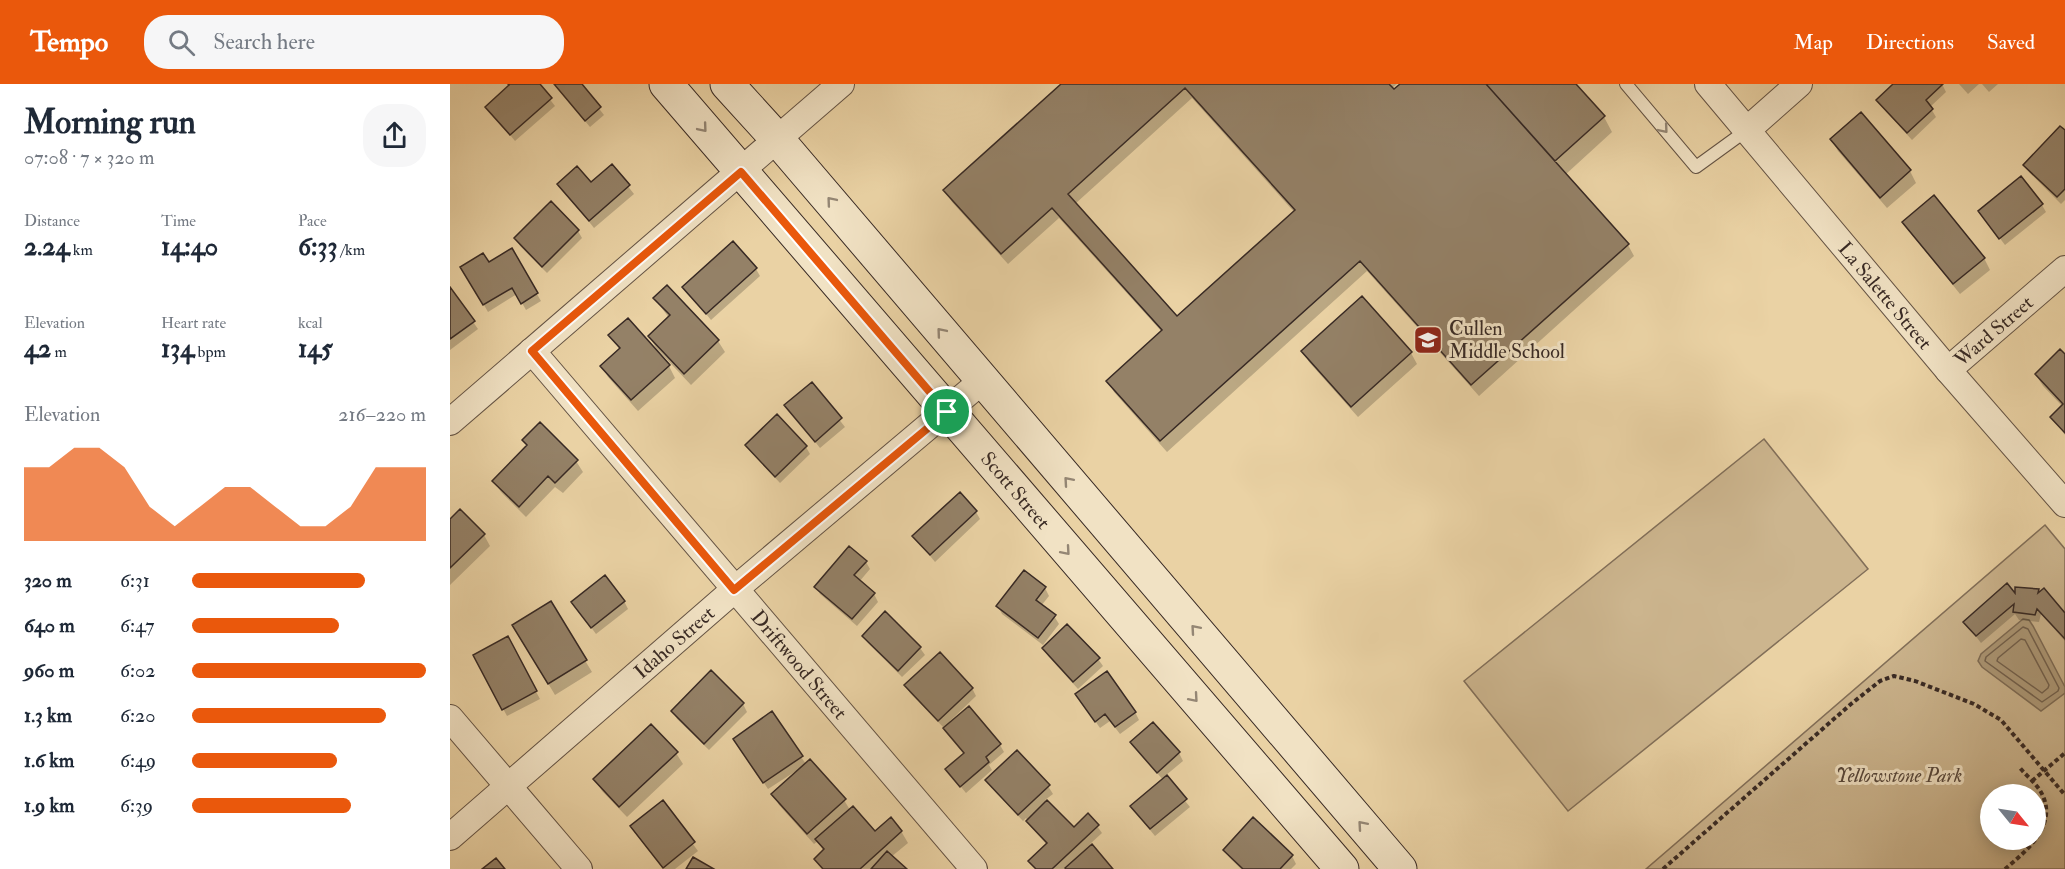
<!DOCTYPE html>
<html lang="en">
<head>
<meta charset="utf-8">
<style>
	:root { --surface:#fff; --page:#f6f6f7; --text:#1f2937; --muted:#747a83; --accent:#ea580c }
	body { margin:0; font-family:"IM FELL Double Pica",serif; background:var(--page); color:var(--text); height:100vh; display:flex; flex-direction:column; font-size:22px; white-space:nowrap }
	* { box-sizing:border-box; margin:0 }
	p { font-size:20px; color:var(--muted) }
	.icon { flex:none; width:33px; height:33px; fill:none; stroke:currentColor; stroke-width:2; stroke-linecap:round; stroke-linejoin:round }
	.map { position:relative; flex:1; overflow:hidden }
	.panel { display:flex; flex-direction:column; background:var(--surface); width:450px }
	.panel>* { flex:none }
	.needle { width:39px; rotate:120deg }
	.fabs { position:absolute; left:1530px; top:700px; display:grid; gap:12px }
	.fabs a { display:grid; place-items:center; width:66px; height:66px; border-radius:50%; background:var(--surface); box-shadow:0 3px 15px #0003; font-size:30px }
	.pin { position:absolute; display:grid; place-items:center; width:51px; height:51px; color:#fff; margin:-26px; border:3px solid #fff; border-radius:50%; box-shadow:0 2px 6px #0007 }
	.round { display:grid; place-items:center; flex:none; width:63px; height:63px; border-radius:24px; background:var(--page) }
	.overview { display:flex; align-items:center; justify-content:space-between; height:102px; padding:0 24px }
	h1 { font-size:33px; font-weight:700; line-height:45px }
	.stats { display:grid; grid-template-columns:repeat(3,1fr); gap:9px; height:102px; padding:6px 24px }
	.stats div { display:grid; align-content:center }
	.stats b { font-size:26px; font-weight:700 }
	.stats small { font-size:16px; font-weight:400 }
	.stats p { font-size:16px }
	.chart { height:168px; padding:12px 24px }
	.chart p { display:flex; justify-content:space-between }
	.chart svg { width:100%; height:108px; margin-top:6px; fill:var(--accent); opacity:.7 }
	ul { padding:0 24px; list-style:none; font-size:20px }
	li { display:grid; grid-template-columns:96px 72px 1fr; align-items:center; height:45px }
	li i { height:15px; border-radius:8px; background:var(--accent) }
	header { display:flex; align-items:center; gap:36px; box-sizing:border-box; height:84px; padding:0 30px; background:var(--accent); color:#fff }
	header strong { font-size:28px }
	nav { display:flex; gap:33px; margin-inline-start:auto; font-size:21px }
	.search { width:420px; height:54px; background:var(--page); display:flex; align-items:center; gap:15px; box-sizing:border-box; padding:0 21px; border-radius:24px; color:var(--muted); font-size:22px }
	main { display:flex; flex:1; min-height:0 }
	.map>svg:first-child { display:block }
	.green { fill:#ccb58e; stroke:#826f59; stroke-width:1.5; fill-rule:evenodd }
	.water { fill:#ad9978; stroke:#7e6c56; stroke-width:1.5 }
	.shadow { fill:#0003; fill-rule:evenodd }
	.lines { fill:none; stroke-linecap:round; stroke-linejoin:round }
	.shore { stroke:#72614e; stroke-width:1.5 }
	.building { fill:#948167; stroke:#372924; stroke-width:1.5; fill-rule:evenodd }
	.lane-casing { stroke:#645344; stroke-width:14 }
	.street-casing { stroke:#645344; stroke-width:28 }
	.secondary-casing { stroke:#372924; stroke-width:35 }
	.path { stroke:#372924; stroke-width:4; stroke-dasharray:4.5 3; stroke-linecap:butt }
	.lane { stroke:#f1e2c4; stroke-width:12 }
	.street { stroke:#f1e2c4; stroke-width:26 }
	.secondary { stroke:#f1e2c4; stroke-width:33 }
	.oneway { stroke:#948674 }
	.route-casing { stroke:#fff; stroke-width:12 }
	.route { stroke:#ea580c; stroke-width:8 }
	.labels { text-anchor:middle; stroke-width:6; stroke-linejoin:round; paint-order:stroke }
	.street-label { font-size:20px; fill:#372924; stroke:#f1e2c4 }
	.poi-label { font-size:20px; fill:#372924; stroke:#f1e2c4; text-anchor:start }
	.park-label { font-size:20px; font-style:italic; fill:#554539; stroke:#f1e2c4 }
</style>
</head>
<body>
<header>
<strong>Tempo</strong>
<div class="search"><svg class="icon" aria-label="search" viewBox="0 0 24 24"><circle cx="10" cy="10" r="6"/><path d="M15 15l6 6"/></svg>Search here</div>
<nav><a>Map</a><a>Directions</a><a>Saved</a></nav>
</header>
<main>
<section class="panel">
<div class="overview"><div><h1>Morning run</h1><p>07:08 · 7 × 320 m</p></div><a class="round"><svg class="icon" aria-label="share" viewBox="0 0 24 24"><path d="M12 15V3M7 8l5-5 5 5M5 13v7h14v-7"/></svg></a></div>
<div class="stats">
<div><p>Distance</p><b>2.24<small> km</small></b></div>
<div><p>Time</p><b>14:40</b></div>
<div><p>Pace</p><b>6:33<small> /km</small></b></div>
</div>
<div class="stats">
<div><p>Elevation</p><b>42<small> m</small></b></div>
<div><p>Heart rate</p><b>134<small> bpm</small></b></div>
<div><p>kcal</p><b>145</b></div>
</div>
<div class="chart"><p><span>Elevation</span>216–220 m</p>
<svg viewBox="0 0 160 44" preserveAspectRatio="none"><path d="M0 44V14L10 14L20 6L30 6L40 14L50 30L60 38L70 30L80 22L90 22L100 30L110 38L120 38L130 30L140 14L150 14L160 14V44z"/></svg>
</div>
<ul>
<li><b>320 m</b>6:31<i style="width:74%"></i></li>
<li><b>640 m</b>6:47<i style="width:63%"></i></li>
<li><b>960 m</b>6:02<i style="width:100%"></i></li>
<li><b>1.3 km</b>6:20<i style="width:83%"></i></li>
<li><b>1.6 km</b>6:49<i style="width:62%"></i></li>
<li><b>1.9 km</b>6:39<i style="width:68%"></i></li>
</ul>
</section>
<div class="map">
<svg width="1615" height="785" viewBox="0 0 1615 785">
	<rect width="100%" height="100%" fill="#ead2a4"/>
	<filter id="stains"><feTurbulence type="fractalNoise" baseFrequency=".00333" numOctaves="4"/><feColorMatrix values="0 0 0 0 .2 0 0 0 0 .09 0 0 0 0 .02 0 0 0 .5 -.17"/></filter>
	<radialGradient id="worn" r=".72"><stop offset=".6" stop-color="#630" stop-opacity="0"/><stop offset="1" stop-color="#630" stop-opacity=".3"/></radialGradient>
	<path class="green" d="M1314,355L1418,485L1118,727L1014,597Z
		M1595,441L1615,465V785H1196ZM1540,711H1586V756H1540Z"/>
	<path class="water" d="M1573,535L1579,536L1583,542L1615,603V609L1591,627L1532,583L1528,577L1531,570Z"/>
	<path class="shadow" d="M59,0H88L105,22L65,57L37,23L60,2Z
		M104,0H130L154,31L140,43Z
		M613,0H947L941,5L944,8L952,0H1124L1154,33L1162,48L1115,91L1178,161L1184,172L1029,312L917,187L717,368L664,308L658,297L712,248L609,134L558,180L502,118L495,107ZM742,14L845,129L727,234L625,120Z
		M1446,0H1492L1496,8L1480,23L1486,33L1462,56L1432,23L1428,16Z
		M1509,0H1529L1518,10Z
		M1532,0H1548L1539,8Z
		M1411,30L1460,87L1466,99L1437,124L1388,67L1382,56Z
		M1615,48V116L1611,120L1579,88L1575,81Z
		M162,82L184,110L144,144L109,100H141Z
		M1592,121L1596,128L1555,161L1530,128Z
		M1454,138L1534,174L1540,186L1510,210L1461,149Z
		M128,147L132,154L97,189L70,162L66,154Z
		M61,166L91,217L76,226L67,210L38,228L12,183L38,180Z
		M306,185L310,192L261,236L234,203Z
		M217,203L268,257L275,268L241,301L206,264L199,252L219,234L205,215Z
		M0,205L28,245L0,266Z
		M178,236L219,282L225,294L188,327L158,293L152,282L170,266L160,251Z
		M853,267L961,269L967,280L908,333L859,278Z
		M1615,273V351L1602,333L1613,323L1593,302L1586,291Z
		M361,300L395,343L370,364L336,321Z
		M327,332L356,363L360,370L330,399L301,368L297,361Z
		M126,377L133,388L113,409L105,403L76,433L51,408L44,397Z
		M526,428L530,435L485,478L464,452Z
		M0,437L34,451L40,462L0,501Z
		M416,478L420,485L409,498L424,510L428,518L407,542L370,510L366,503Z
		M574,488L595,504L599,512L591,522L604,532L609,540L593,561L552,530L548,522Z
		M1588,507L1615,531V557L1591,530L1589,538L1569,536L1565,530L1531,559L1515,538L1567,513Z
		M174,517L178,525L146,550L123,519Z
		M100,519L142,588L105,611L64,542Z
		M413,552L470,564L475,571L452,593L418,559Z
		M57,554L90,615L57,632L25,572Z
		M594,564L648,575L653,582L628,605L598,572Z
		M261,588L293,620L297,628L259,666L227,635L223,628Z
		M456,602L522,604L526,612L500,637L550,661L554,668L539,681L542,686L516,709L497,686L515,671L493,643L460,609Z
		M632,618L685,628L689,636L670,650L660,637L650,644Z
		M682,659L729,669L733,677L715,692L740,723L705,752L686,729L713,696Z
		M289,662L351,673L356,680L394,716L400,726L425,750L451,747L458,759L441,773L454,785H372L366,775L374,768L368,757L364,760L329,721L323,710L347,688L346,687L318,705Z
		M226,669L233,680L177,733L152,707L145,695Z
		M537,696L598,702L603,710L595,716L624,746L647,742L652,749L640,760L661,785H617L616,783L614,785H585L580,777L597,761L582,744L576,734L573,737L541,703Z
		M212,718L248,767L225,785H214L186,749Z
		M775,766L842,772L846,780L841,785H791L779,773Z"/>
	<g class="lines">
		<path class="shore" d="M1573,543L1578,545L1609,604L1608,607L1592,618L1535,577L1536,573Z
			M1571,555L1575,556L1599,601L1598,604L1592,609L1547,577L1548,574Z"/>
	</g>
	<path class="building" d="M58,0H90L102,14L60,51L35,23L59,1Z
		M104,0H132L151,23L135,37Z
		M611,0H939L944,5L950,0H1036L1179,160L1021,301L910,177L710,357L656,297L712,246L602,124L551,170L493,106ZM735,4L845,126L727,232L618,110Z
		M1036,0H1126L1155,32L1105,77Z
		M1443,0H1493L1476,16L1483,25L1457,49L1426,16Z
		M1411,28L1461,86L1430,114L1380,55Z
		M1610,42L1615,46V105L1607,113L1573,81Z
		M162,80L180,101L139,137L107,100L127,82L141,98Z
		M1571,92L1593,120L1549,155L1528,127Z
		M1484,111L1535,174L1503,200L1452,138Z
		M101,117L129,146L92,183L64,154Z
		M283,157L307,184L256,230L232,203Z
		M62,164L88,209L71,220L62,204L33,221L10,183L33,169L39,178Z
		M217,201L269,256L234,290L198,252L220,231L203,214Z
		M0,203L25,237L0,255Z
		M912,212L962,268L901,323L851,267Z
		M178,234L220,281L181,316L150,282L170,264L158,251Z
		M1610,265L1615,270V349L1600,333L1613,320L1585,290Z
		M362,298L392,334L365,358L334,321Z
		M327,330L357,362L325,393L295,361Z
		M90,338L128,376L105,399L98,392L69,423L42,397L77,361L72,356Z
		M510,408L527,427L480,471L462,452Z
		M10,425L35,450L0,484V435Z
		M399,462L417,477L404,491L425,509L402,535L364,503Z
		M574,486L596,503L586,516L606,531L588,554L546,522Z
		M155,491L175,517L141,544L121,518Z
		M1557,499L1565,509V503L1589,505L1588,509L1594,504L1615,529V555L1587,525L1585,531L1563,528L1564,520L1526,552L1513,538Z
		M101,517L137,576L98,600L62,541Z
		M435,527L471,563L448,587L412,552Z
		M617,540L650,574L623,598L592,564Z
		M58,552L87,607L52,626L23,571Z
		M490,568L523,604L488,637L454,601Z
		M261,586L294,619L254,660L221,627Z
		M657,587L686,628L665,643L655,630L645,638L625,610Z
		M519,622L551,660L536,673L539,678L510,703L495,685L514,669L493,644Z
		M322,627L353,672L313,699L283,655Z
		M703,638L730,668L707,689L680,658Z
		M201,640L228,668L169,723L143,695Z
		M567,666L600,701L568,731L535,696Z
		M360,675L396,715L357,750L321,710Z
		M717,691L737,715L700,745L680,722Z
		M213,716L245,758L213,784L180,742Z
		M597,716L624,743L638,729L649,741L602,785H586L578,777L597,759L576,737Z
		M403,722L425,747L441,733L452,747L410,785H373L364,775L374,765L365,755Z
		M803,733L843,771L830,785H793L773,766Z
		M642,760L663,785H616L615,784Z
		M437,767L457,785H421Z
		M243,773L264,785H236Z
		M46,774L55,785H32Z"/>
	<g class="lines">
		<g class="lane-casing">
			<path id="lane" d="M1176,0L1246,83L1297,46"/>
		</g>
		<g class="street-casing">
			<g id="street">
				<path id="s1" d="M1258,0L1498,286L1615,420"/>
				<path d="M1297,46L1349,0"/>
				<path id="s2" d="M82,267L524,785"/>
				<path id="s3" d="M1498,286L1615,185"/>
				<path d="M0,338L391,0"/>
				<path d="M0,634L129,785"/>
				<path id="s4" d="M0,753L284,506L532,297"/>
			</g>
		</g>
		<g class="secondary-casing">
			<g id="secondary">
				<path id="s5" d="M216,0L892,785"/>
				<path d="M277,0L328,56L950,785"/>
			</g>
		</g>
		<path class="path" d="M1582,697L1615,669
			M1213,785L1401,620L1430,597L1444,592L1465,597L1524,620L1551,636L1615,711
			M1555,785C1578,766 1611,738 1589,705C1584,698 1576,691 1570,684"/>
		<use href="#lane" class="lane"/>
		<use href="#street" class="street"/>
		<use href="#secondary" class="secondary"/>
	</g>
	<defs><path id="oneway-chevron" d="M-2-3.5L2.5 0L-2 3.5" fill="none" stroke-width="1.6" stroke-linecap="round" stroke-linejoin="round" transform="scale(1.5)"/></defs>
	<g class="oneway">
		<use href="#oneway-chevron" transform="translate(253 44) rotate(50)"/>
		<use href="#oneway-chevron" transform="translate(1214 45) rotate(50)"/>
		<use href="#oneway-chevron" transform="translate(381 117) rotate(-130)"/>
		<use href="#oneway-chevron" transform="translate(491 248) rotate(-130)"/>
		<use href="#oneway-chevron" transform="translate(618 397) rotate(-131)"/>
		<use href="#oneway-chevron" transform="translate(616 467) rotate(49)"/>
		<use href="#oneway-chevron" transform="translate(745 545) rotate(-131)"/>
		<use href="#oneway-chevron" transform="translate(744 614) rotate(49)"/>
		<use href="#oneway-chevron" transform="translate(912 741) rotate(-131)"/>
	</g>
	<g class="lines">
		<g class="route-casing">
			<path id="route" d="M291,88L497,328L284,506L82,267Z"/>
		</g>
		<use href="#route" class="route"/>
	</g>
	<defs>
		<g id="school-square" transform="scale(1.5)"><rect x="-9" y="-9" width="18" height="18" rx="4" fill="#8f2418" stroke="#f1e2c4"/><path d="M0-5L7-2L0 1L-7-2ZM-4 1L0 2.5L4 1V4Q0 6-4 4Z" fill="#fff"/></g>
	</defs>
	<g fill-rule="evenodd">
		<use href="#school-square" x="978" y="256"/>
	</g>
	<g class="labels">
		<g class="street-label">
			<text dy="7" stroke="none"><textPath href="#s1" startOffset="276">La Salette Street</textPath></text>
			<text dy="7" stroke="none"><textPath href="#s3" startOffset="60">Ward Street</textPath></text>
			<text dy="7" stroke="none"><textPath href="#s5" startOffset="536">Scott Street</textPath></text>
			<text dy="7" stroke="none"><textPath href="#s4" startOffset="297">Idaho Street</textPath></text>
			<text dy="7" stroke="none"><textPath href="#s2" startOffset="412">Driftwood Street</textPath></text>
		</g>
		<g class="poi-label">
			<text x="999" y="251">Cullen<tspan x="999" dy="23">Middle School</tspan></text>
		</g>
		<g class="park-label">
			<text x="1449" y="698">Yellowstone Park</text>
		</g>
	</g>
	<rect width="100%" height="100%" filter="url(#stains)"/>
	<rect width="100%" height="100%" fill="url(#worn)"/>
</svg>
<div class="fabs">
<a><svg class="needle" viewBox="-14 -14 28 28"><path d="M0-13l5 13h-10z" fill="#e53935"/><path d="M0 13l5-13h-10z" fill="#747a83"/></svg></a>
</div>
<div class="pin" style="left:497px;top:328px;background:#1e9e55"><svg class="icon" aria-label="arrive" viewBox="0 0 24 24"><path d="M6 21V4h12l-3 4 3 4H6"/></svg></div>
</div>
</main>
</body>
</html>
